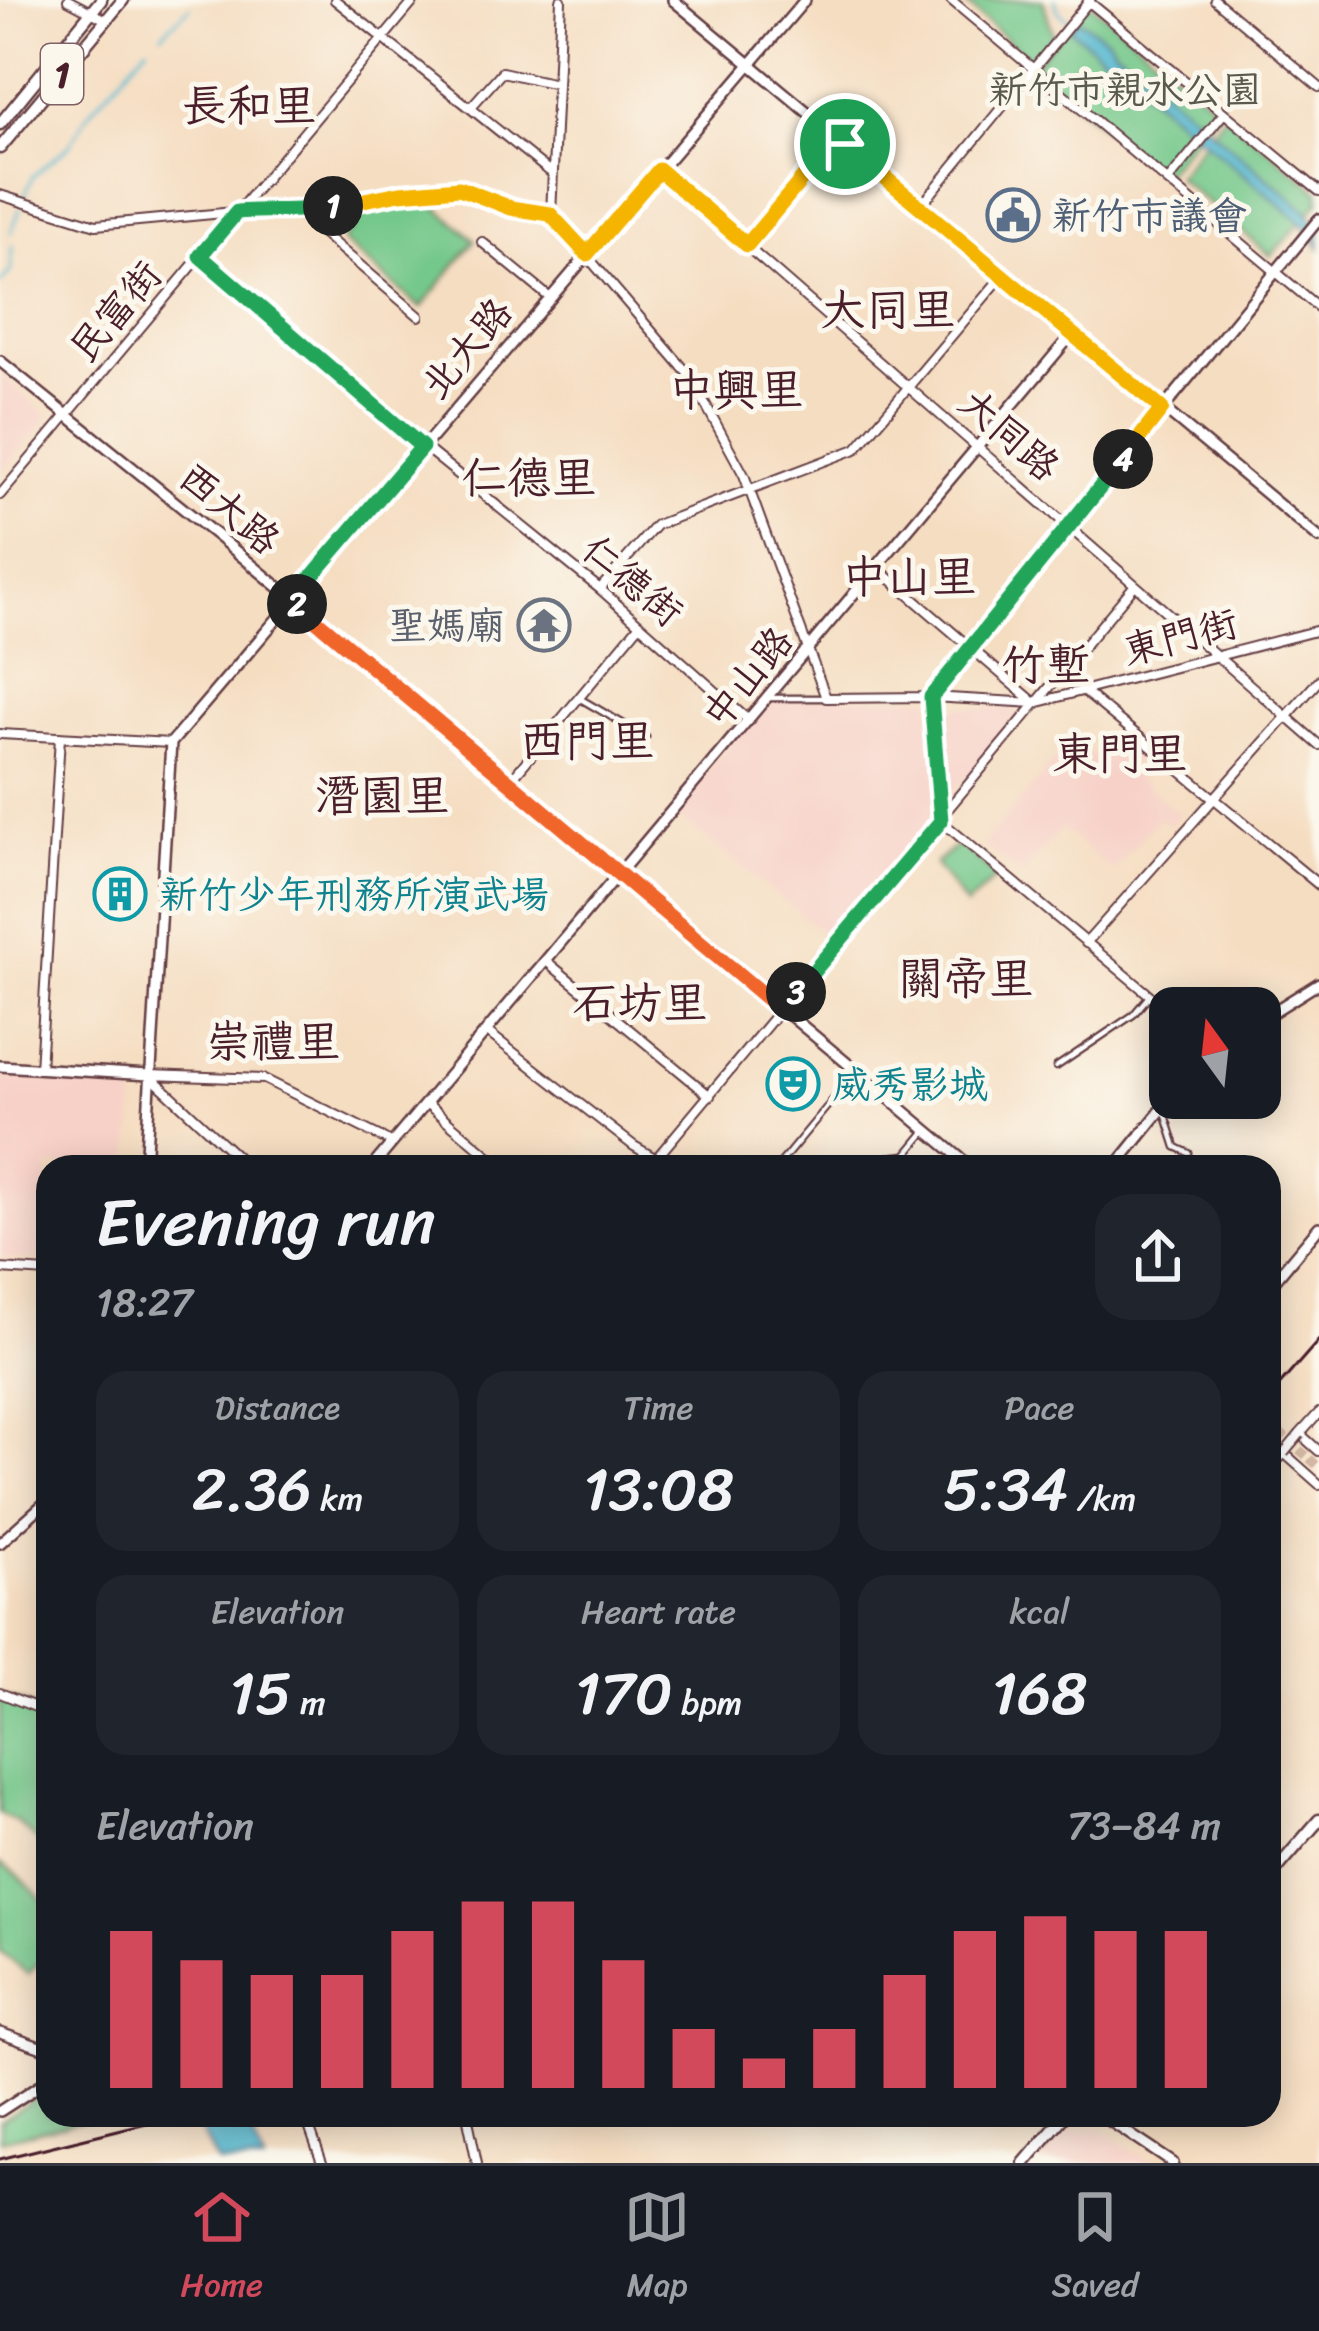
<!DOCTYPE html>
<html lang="en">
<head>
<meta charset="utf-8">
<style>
	:root { --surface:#171b24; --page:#20242c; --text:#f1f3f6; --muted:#9ea1a6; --line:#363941; --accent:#d1495b }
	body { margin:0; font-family:Sriracha,"LXGW WenKai TC",sans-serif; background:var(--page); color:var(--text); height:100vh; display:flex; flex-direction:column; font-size:45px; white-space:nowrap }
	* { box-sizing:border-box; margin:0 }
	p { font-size:39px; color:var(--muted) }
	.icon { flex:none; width:66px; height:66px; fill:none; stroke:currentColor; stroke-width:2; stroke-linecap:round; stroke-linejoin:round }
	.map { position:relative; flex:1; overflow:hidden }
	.panel { position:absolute; left:36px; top:1155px; width:1245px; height:972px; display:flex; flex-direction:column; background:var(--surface); border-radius:36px; box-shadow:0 6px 30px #0003 }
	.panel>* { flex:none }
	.needle { width:78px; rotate:345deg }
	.buttons { position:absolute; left:1149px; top:987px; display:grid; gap:24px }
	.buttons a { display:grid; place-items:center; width:132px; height:132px; border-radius:24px; background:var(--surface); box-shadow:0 6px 30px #0003; font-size:60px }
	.pin { position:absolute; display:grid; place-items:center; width:102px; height:102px; color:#fff; margin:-51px; border:6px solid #fff; border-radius:50%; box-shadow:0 3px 12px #0007 }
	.km { position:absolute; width:60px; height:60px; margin:-30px; border-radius:50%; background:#222; color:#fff; font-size:33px; line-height:60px; text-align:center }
	.round { display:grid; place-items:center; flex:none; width:126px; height:126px; border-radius:36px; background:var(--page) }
	.summary { display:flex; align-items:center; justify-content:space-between; height:204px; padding:0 60px }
	h1 { font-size:66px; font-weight:600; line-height:90px }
	.stats { display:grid; grid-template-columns:repeat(3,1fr); gap:18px; height:204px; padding:12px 60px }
	.stats div { display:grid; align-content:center; border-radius:30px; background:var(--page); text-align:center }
	.stats b { font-size:60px; font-weight:600 }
	.stats small { font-size:33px; font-weight:400 }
	.stats p { font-size:33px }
	.chart { height:336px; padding:24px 60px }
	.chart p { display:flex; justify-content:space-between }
	.chart svg { width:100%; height:216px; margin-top:12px; stroke:var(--accent); stroke-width:6 }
	.tab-bar { display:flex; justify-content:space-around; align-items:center; height:168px; border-top:3px solid var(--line); background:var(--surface); font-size:33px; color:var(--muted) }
	.tab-bar a { display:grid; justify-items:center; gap:6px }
	.tab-bar .selected { color:var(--accent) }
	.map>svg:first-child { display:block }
	.built { fill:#f7d1c7 }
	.green { fill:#75c88b; stroke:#60745b; stroke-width:3 }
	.water { fill:#51b7d0; stroke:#4e6b7e; stroke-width:3 }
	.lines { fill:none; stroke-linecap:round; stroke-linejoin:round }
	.stream { stroke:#51b7d0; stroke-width:3 }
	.tertiary-tunnel { stroke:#d3b7a3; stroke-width:9; stroke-dasharray:9 4.5; stroke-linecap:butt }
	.pedestrian-casing { stroke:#643c42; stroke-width:9 }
	.minor-casing { stroke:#643c42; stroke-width:12 }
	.tertiary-casing { stroke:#643c42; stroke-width:14 }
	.secondary-casing { stroke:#643c42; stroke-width:15 }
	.primary-casing { stroke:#643c42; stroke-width:15 }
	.pedestrian { stroke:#fff; stroke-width:4.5 }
	.minor { stroke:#fff; stroke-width:8 }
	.tertiary { stroke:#fff; stroke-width:9 }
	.secondary { stroke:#fff; stroke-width:10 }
	.primary { stroke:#fff; stroke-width:10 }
	.rail { stroke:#4a1f2b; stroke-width:3 }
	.minor-bridge-casing { stroke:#643c42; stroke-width:12; stroke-linecap:butt }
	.minor-bridge { stroke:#fff; stroke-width:8 }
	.split-1-casing { stroke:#fff; stroke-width:24 }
	.split-2-casing { stroke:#fff; stroke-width:24 }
	.split-3-casing { stroke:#fff; stroke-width:24 }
	.split-4-casing { stroke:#fff; stroke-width:24 }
	.split-5-casing { stroke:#fff; stroke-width:24 }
	.split-1 { stroke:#f5b400; stroke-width:15 }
	.split-2 { stroke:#22a559; stroke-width:15 }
	.split-3 { stroke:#f0652b; stroke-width:15 }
	.split-4 { stroke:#22a559; stroke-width:15 }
	.split-5 { stroke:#f5b400; stroke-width:15 }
	.labels { text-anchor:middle; stroke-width:10; stroke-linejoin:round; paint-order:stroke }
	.shield { fill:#fbf7ec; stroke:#7f6065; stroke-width:3 }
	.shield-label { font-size:36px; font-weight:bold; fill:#4a1f2b }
	.park-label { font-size:39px; fill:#595a4d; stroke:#fbf7ec }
	.service-label { font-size:39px; fill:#4e5e75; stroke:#fbf7ec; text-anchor:start }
	.street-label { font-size:39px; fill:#4a1f2b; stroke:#fbf7ec }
	.worship-label { font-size:39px; fill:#5b616d; stroke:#fbf7ec; text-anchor:end }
	.culture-label { font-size:39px; fill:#0d838f; stroke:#fbf7ec; text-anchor:start }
	.quarter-label { font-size:45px; fill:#4a1f2b; stroke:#fbf7ec }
</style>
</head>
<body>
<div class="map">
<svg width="1319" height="2163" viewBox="0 0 1319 2163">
	<rect width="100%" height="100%" fill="#fbf7ec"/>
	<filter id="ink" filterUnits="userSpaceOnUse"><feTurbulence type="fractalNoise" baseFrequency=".00833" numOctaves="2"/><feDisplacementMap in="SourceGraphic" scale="24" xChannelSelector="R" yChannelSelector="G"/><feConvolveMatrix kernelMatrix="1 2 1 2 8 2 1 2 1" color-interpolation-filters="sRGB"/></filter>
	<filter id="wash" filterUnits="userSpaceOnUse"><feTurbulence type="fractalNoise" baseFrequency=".004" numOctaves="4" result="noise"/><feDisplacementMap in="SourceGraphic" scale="48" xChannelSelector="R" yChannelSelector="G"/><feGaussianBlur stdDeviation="2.7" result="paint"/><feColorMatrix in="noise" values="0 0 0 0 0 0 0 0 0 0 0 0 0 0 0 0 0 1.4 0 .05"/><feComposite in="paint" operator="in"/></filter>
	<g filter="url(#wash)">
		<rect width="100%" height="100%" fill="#f5ddc1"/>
		<path class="built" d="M0,374L48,417L0,473Z
			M768,698H929L941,821L880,883L842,932L837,929L830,938L677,815L684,806L680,802Z
			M945,707L1013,708L1017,716L952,795H946L939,714Z
			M1116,726L1145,750L1128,770L1180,815L1169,826L1159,817L1113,871L1061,828L1023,874L983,845L1072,739L1092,756Z
			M0,1077L136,1087L129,1167H48V1260L0,1258Z
			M1100,2129L1152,2163H1038L1062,2132Z"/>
		<path class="green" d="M961,0H1043L1054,37L1033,62Z
			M1088,1L1219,109L1162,176L1032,68Z
			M1225,114L1319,191V202L1271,256L1176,177Z
			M424,196L475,240L421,308L342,241L373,202Z
			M959,844L997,876L966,906L935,864Z
			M0,1695L48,1713V1850L17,1822L0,1814Z
			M0,1864L18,1875L48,1906V1954L28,1974L0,1951Z
			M48,2090V2115H108L0,2140V2122Z"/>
		<path class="water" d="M1078,19L1109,40L1114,48L1308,212L1319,228V247L1300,221L1070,29Z
			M194,2115H244L264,2163H217Z"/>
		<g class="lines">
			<path class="stream" d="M1055,0L1058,11L1070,21
				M162,34L190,7
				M25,195L33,176L69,146L88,114L148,46
				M11,233L20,209
				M0,283L11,271L12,246"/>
		</g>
	</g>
	<g filter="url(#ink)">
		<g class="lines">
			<path class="tertiary-tunnel" d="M1269,1423L1319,1467"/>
			<g class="pedestrian-casing">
				<path id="pedestrian" d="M579,698L646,737
					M768,698H823
					M1056,1067L1133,1015L1150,995
					M1164,1109L1176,1147L1189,1153
					M777,1167L855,1073
					M881,1167L888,1157L906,1155L925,1132"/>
			</g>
			<g class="minor-casing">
				<path id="minor" d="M68,0L106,20
					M335,0L549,171
					M561,0L551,214L690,376L744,475L826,698L931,697L1035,703L1319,630
					M951,0L1319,308
					M1215,0L1319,87
					M1088,1L1319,191
					M470,108L502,72L556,84
					M659,170L1319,745
					M1168,181L1224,113
					M0,195L96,225L266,209L299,213L400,193L459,188L511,208L551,214
					M920,207L1090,0
					M299,213L419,316
					M482,242L549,297
					M747,246L837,137
					M200,256L355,391L600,589L748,720
					M0,495L415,0
					M875,566L1034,702
					M600,589L656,525L856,449L1003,275
					M1086,693L1319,885
					M0,734L171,743
					M510,781L640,624
					M941,820L931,697L1163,409
					M941,821L1170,1012
					M1086,943L1319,680
					M545,960L710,1096
					M486,1031L634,1146L670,1167
					M40,1069L60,737
					M149,1075L264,1079L393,1143
					M150,1076L248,1167
					M426,1103L502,1167
					M649,1167L1134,586
					M0,1269L48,1272
					M1319,1413L1300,1434L1319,1451
					M1269,1470L1284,1453L1319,1484
					M0,1693L48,1712
					M1269,1859L1278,1867
					M305,2115L322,2163
					M467,2115L477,2163"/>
			</g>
			<g class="tertiary-casing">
				<path id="tertiary" d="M673,0L1319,538
					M0,361L226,543L971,1167
					M1163,409L1319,219
					M1260,1020L1319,983
					M0,1066L149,1075
					M145,1167L171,743L805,0
					M372,1167L1073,333
					M1115,1167L1171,1098
					M1269,1287L1319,1227
					M0,1543L48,1500
					M0,2033L48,2050
					M0,2111L48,2080
					M1101,2115L1173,2163"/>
			</g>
			<g class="secondary-casing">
				<path id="secondary" d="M1269,1878L1319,1820
					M1024,2163L1065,2115"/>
			</g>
			<g class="primary-casing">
				<path id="primary" d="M0,124L101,0
					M0,148L123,0"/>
			</g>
			<use href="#pedestrian" class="pedestrian"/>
			<use href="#minor" class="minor"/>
			<use href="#tertiary" class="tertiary"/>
			<use href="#secondary" class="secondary"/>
			<use href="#primary" class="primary"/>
			<path class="rail" d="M1269,1397L1319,1340
				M0,2159L179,2115"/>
			<g class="minor-bridge-casing">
				<path id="minor-bridge" d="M1284,1453L1300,1434"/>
			</g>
			<use href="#minor-bridge" class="minor-bridge"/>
		</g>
	</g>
	<g class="lines" filter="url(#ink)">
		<g class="split-1-casing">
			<path id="split-1" d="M333,206L400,193L459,188L511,208L550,214L587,254L659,170L747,245L837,137L845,144"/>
		</g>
		<g class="split-2-casing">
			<path id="split-2" d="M297,604L292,600L422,447L200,256L237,212C270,209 300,213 333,206"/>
		</g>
		<g class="split-3-casing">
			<path id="split-3" d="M297,604L781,1010L796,992"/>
		</g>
		<g class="split-4-casing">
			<path id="split-4" d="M796,992L941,821L931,697L1123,459"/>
		</g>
		<g class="split-5-casing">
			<path id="split-5" d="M845,144L1162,409L1123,459"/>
		</g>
		<use href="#split-1" class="split-1"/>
		<use href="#split-2" class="split-2"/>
		<use href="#split-3" class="split-3"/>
		<use href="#split-4" class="split-4"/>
		<use href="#split-5" class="split-5"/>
	</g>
	<defs>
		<g id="civic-ring" transform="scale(2.7)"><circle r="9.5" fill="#fbf7ec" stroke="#5c6f8a" stroke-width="1.5"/><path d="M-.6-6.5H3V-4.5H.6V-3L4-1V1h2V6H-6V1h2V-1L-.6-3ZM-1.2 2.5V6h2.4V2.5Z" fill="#5c6f8a"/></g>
		<g id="temple-ring" transform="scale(2.7)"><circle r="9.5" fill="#fbf7ec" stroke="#6b7280" stroke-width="1.5"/><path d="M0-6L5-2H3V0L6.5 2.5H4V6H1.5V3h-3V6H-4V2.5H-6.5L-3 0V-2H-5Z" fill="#6b7280"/></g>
		<g id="building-ring" transform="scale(2.7)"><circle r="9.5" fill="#fbf7ec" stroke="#0f9aa8" stroke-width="1.5"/><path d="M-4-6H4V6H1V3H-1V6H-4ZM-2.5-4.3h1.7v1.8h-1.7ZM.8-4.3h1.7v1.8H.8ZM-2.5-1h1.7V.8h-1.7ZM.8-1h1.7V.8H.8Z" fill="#0f9aa8"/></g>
		<g id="theatre-ring" transform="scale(2.7)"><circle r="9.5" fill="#fbf7ec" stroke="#0f9aa8" stroke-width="1.5"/><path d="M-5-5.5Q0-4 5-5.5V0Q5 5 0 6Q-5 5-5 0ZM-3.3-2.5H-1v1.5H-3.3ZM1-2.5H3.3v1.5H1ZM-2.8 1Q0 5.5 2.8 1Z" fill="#0f9aa8"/></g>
	</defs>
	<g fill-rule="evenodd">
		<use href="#civic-ring" x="1013" y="215"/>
		<use href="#temple-ring" x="544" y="625"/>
		<use href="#building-ring" x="120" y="894"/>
		<use href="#theatre-ring" x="793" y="1084"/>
	</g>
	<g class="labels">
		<rect class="shield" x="41" y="44" width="42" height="60" rx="9"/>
		<g class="shield-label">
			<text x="62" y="87">1</text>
		</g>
		<g class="park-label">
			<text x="1125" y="103">新竹市親水公園</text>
		</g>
		<g class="service-label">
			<text x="1052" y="229">新竹市議會</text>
		</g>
		<g class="street-label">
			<text transform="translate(115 311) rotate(-50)" y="14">民富街</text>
			<text transform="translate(466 348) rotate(-50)" y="14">北大路</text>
			<text transform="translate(1010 434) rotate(41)" y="14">大同路</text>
			<text transform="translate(230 508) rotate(40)" y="14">西大路</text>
			<text transform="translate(633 580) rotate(40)" y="14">仁德街</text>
			<text transform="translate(1180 636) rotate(-15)" y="14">東門街</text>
			<text transform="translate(747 677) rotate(-51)" y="14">中山路</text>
		</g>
		<g class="worship-label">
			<text x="505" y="639">聖媽廟</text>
		</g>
		<g class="culture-label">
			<text x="159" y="908">新竹少年刑務所演武場</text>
			<text x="832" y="1098">威秀影城</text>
		</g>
		<g class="quarter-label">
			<text x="249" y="121">長和里</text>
			<text x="888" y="325">大同里</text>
			<text x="736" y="405">中興里</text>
			<text x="529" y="493">仁德里</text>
			<text x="909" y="592">中山里</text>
			<text x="1046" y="680">竹塹</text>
			<text x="587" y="756">西門里</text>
			<text x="1120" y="769">東門里</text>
			<text x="382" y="811">潛園里</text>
			<text x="966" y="994">關帝里</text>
			<text x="640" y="1018">石坊里</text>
			<text x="273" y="1057">崇禮里</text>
		</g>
	</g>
</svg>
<div class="buttons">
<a><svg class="needle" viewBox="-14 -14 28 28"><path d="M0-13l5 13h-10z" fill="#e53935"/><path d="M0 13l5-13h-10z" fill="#9ea1a6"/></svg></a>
</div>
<div class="pin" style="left:845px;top:144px;background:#1e9e55"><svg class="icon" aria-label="arrive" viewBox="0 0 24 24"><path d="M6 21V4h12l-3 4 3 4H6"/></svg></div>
<b class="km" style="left:333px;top:206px">1</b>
<b class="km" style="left:297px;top:604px">2</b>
<b class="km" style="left:796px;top:992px">3</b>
<b class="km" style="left:1123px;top:459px">4</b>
<section class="panel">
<div class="summary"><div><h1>Evening run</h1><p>18:27</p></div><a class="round"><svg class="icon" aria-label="share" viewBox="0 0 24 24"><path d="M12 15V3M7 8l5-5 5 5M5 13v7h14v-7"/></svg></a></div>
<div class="stats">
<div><p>Distance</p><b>2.36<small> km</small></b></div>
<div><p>Time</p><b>13:08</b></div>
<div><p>Pace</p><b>5:34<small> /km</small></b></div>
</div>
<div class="stats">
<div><p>Elevation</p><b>15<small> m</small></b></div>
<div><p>Heart rate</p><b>170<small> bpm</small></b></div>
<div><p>kcal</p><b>168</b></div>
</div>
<div class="chart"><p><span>Elevation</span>73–84 m</p>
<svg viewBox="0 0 160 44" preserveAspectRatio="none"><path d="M5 44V12M15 44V18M25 44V21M35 44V21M45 44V12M55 44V6M65 44V6M75 44V18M85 44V32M95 44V38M105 44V32M115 44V21M125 44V12M135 44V9M145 44V12M155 44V12"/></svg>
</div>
</section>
</div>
<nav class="tab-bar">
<a class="selected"><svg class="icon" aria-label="home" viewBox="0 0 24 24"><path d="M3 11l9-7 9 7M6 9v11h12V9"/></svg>Home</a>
<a><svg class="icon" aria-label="map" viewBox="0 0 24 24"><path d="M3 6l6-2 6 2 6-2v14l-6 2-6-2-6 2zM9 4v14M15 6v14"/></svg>Map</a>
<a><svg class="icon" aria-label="saved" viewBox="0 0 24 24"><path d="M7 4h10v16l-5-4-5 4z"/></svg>Saved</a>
</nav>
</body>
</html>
